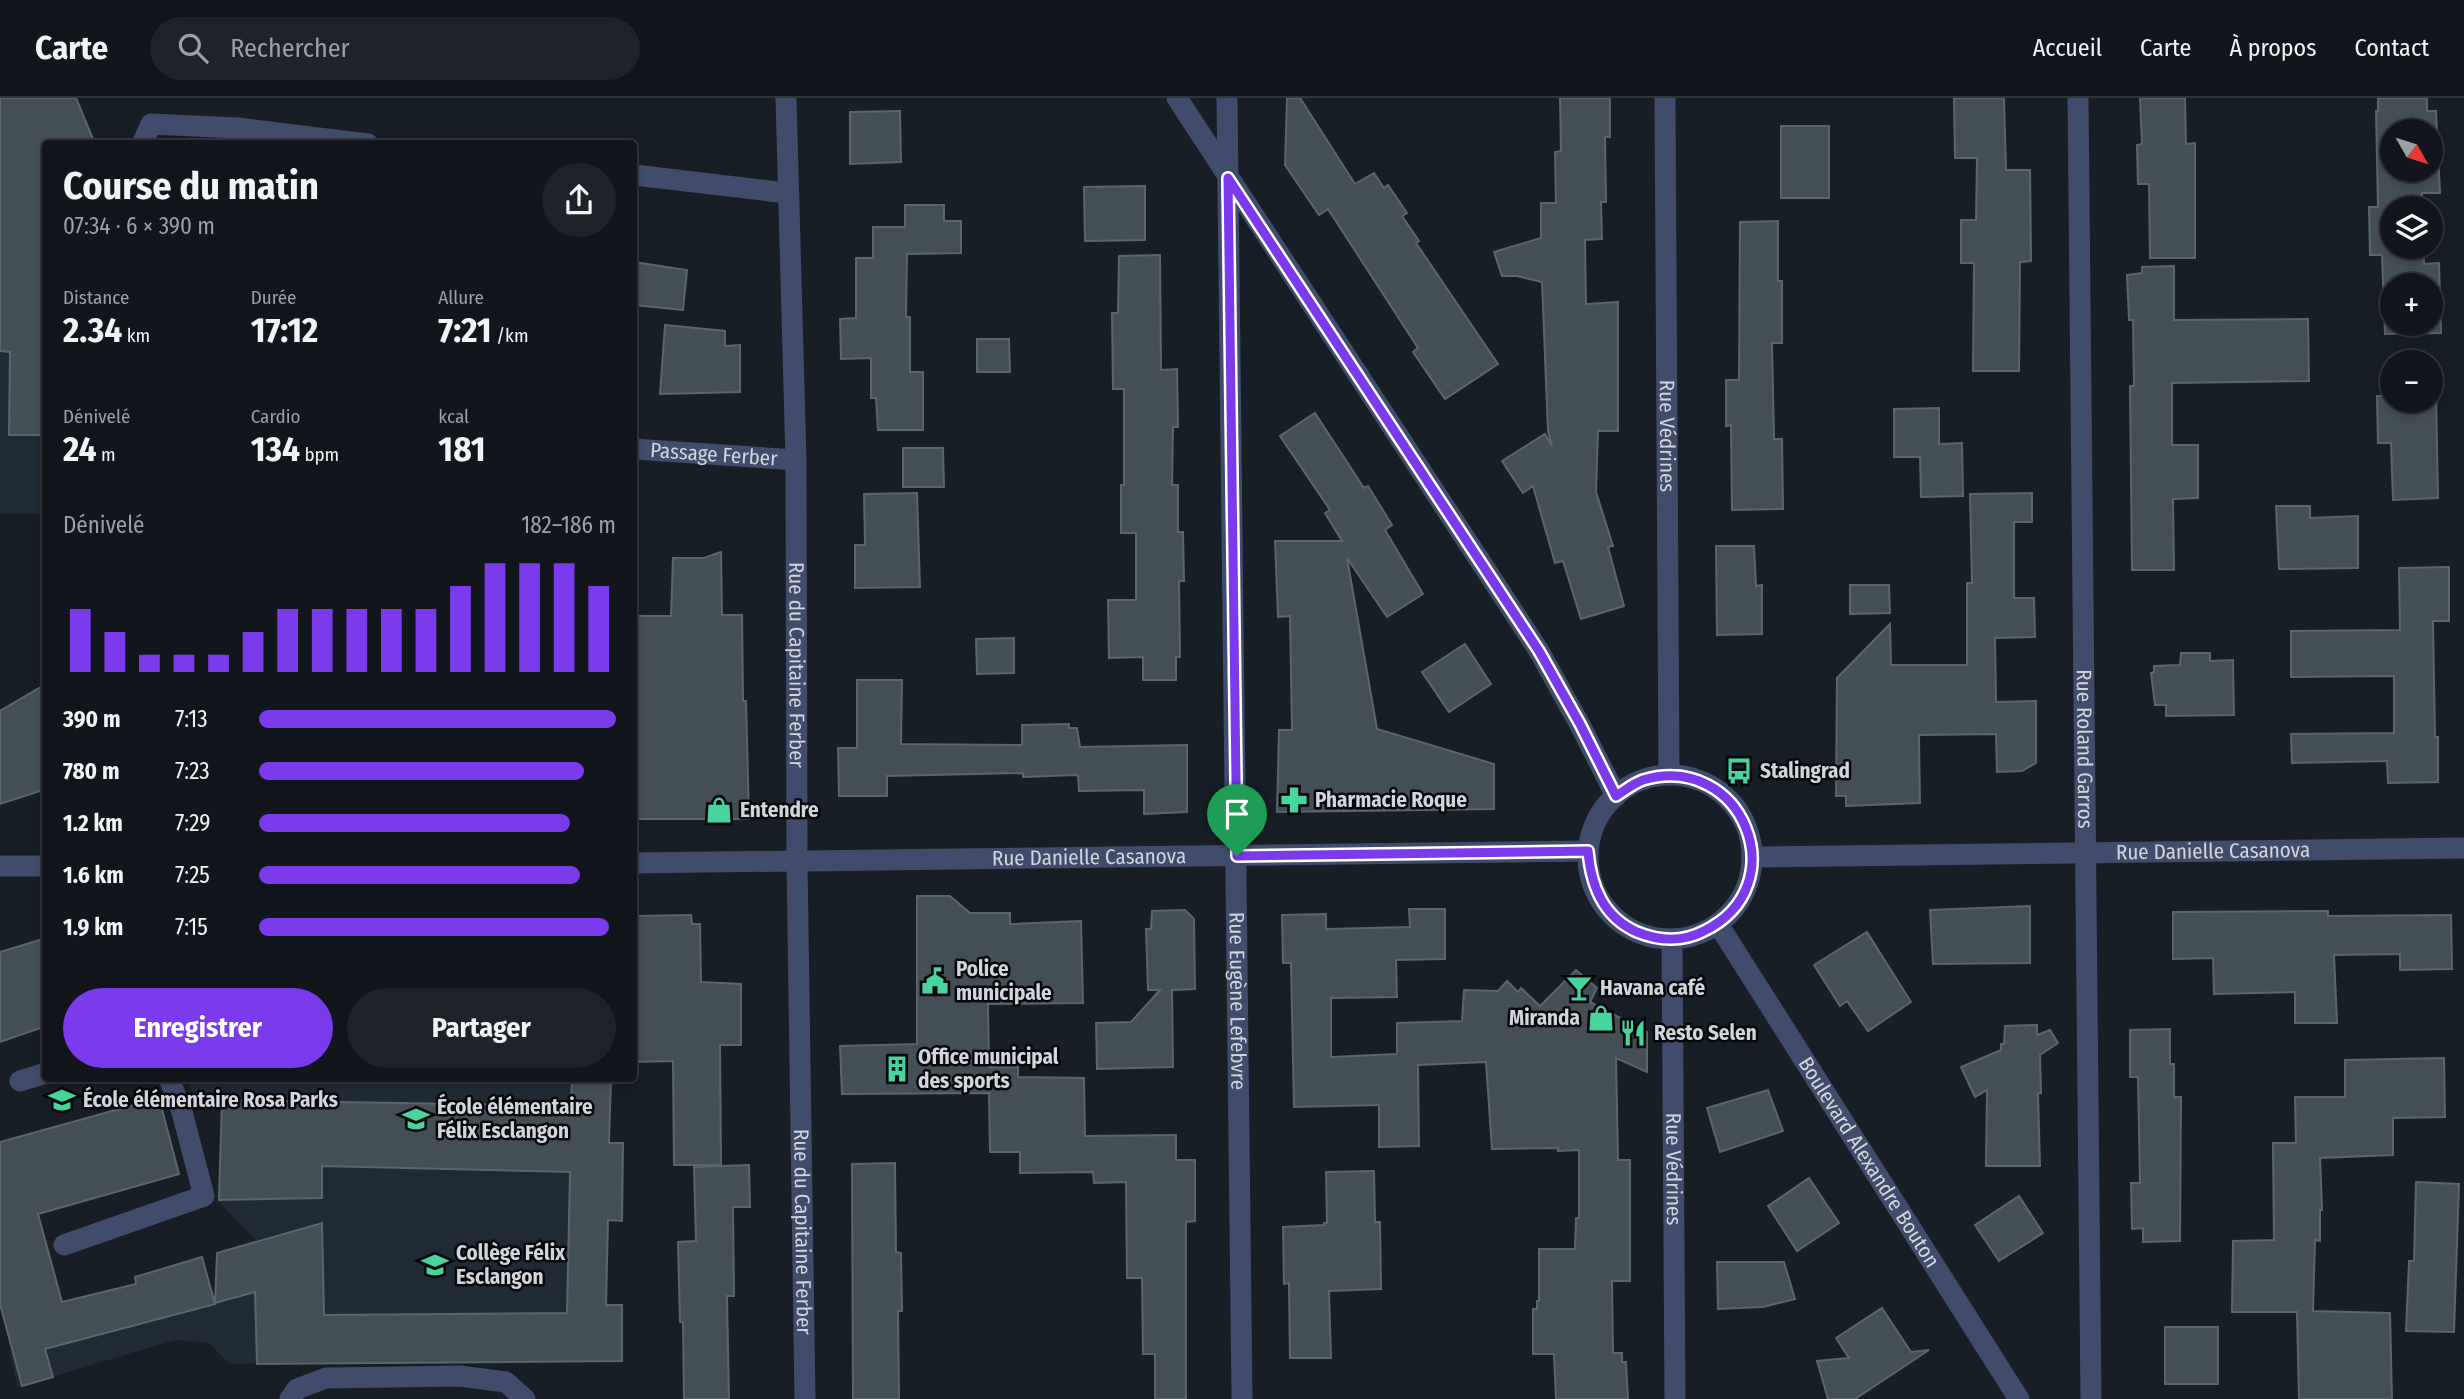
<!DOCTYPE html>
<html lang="fr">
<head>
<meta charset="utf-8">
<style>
	:root { --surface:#12161c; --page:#1f2329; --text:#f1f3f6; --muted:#9c9fa3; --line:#31353b; --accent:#7c3aed }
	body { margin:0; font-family:"Fira Sans Condensed",sans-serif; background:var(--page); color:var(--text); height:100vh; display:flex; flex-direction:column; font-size:26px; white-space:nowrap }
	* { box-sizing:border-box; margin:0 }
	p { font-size:23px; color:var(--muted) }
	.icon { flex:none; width:38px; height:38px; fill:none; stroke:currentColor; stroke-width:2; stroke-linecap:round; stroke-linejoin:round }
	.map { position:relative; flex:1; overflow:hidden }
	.details { position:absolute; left:42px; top:42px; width:595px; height:942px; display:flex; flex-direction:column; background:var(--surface); border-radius:7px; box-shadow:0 4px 10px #0003,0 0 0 2px var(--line) }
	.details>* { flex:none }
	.needle { width:46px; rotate:129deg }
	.buttons { position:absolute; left:2380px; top:21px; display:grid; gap:14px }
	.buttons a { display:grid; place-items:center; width:63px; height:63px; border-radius:50%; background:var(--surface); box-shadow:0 4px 10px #0003,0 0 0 2px var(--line); font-size:35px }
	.pin { position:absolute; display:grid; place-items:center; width:60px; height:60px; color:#fff; margin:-72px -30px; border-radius:50% 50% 50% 0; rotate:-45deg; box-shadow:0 0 7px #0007 }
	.pin .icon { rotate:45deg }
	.round { display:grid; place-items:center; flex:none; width:74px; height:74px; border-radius:37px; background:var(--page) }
	.overview { display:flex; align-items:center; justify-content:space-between; height:119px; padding:0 21px }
	h1 { font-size:38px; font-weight:700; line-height:52px }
	.figures { display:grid; grid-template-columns:repeat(3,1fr); gap:10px; height:119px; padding:7px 21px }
	.figures div { display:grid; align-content:center }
	.figures b { font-size:35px; font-weight:700 }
	.figures small { font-size:19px; font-weight:400 }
	.figures p { font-size:19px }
	.chart { height:196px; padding:14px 21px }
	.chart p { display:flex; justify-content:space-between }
	.chart svg { width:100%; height:126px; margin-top:7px; stroke:var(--accent); stroke-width:6 }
	.cta { display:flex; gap:14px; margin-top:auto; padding:14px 21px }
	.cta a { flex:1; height:80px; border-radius:42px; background:var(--accent); color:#fff; font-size:28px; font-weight:700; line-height:80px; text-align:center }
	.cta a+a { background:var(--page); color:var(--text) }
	ul { padding:0 21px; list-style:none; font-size:23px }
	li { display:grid; grid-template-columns:112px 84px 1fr; align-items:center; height:52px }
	li i { height:18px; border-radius:9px; background:var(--accent) }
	header { display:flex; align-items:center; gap:42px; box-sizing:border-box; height:98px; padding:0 35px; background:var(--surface); border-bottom:2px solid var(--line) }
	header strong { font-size:33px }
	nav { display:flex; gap:38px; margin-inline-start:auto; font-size:24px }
	.search { width:490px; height:63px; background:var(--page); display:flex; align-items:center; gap:18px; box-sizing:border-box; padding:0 24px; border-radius:38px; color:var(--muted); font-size:26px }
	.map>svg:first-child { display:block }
	.built { fill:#1f2a35 }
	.building { fill:#444f55; stroke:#5a656c; stroke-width:2; fill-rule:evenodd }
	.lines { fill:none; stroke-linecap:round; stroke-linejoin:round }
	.service { stroke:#414b6c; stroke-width:21 }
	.minor { stroke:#414b6c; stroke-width:21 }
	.tertiary { stroke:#414b6c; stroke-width:21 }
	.route-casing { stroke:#fff; stroke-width:14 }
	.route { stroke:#7c3aed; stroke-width:9 }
	.labels { text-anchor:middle; stroke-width:5; stroke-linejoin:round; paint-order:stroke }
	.street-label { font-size:21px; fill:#d2d6dc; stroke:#06080b }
	.poi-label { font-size:21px; font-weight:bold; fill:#d2d6dc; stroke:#06080b; text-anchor:start }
</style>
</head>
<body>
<header>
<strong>Carte</strong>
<div class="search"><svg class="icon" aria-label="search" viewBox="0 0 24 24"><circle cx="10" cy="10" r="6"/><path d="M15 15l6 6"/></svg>Rechercher</div>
<nav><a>Accueil</a><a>Carte</a><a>À propos</a><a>Contact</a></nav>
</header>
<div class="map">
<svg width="2464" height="1301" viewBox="0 0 2464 1301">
	<rect width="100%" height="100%" fill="#181e26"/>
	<path class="built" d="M0,253L10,254L9,337H45V416H0Z
		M186,980H611L604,1260L229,1266L209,1245L175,1242L18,1289L9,1253L270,1190L257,1143L217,1102L222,1002L196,1003Z"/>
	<path class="building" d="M0,0H76L95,46H46V337H9L10,254L0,253Z
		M1287,0H1300L1355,86L1374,75L1384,90L1388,87L1407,115L1402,118L1419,143L1416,145L1498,266L1445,301L1413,254L1418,250L1328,111L1319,117L1285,67Z
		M1560,0H1610V39H1605L1606,104H1601L1602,141L1585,142L1586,206L1618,204V333H1598L1596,394L1613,448L1608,449L1624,508L1581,521L1563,463L1555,465L1533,388L1523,395L1502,363L1545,336L1552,348L1548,333L1542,184L1517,178H1502L1494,154L1541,140V105H1556L1555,54L1561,53Z
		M1954,0H2004L2006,72H2030L2031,163L2020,164L2019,273H1973L1974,165H1961V122H1976L1977,60H1955Z
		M2140,0H2185L2186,46L2195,45V160H2150L2149,86H2138L2137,47L2142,46Z
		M2378,0H2427V13H2436L2440,95H2422V110H2392V149H2423L2424,166L2439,165L2441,235L2385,236L2382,157H2370L2369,109H2378L2376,13H2378ZM2392,33H2431V72H2392ZM2392,187H2431V226H2392Z
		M900,13L901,64L850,66V14Z
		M1781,28H1829V100H1781Z
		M1145,88V142L1085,143L1084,89Z
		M905,107H944V123H961V155L907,156L906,219H910V274H923V332H878L876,300H871V260L841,261L840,221L856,220V160H873V129H905Z
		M1778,123V183H1782V245H1772L1774,341H1782L1783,411L1732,412L1731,327L1726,328V282H1739L1740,124Z
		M1160,157L1161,272L1177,271L1178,329H1173L1172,387H1178V434H1183L1184,483H1179L1180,559H1176V582H1143V559L1109,560L1108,502H1136V435H1121V387H1124V291H1113L1112,215H1118L1119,158Z
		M634,164L687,172L683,212L634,207Z
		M2174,168V222L2308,221L2309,283L2172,285V347H2198V400L2173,401L2174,472H2132L2130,288H2134L2133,222H2129L2127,177L2142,175V169Z
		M665,227L725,233V248L740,247V294L660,296Z
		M977,241H1009L1010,274H977Z
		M2431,297H2436L2438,400L2393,402L2391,345H2378L2377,298H2392V303H2431Z
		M1939,310V346L1962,345L1963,398L1921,399L1920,359H1894V311Z
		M1315,315L1364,390L1368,388L1392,427L1385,432L1423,496L1387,519L1347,460L1377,631L1494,666V711L1277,714L1279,632H1292L1290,518L1278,519L1275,443H1342L1325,415L1330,412L1280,338Z
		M903,350H943L944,389H903Z
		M917,395L920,489L855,490V447H865L864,396Z
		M2032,395V424H2014V500H2034L2035,539L1995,540L1996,604L2036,603V665L2022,673L1997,674L1996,636L1919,637L1920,705L1846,708V698H1836L1837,580L1890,526L1891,567H1967V485H1972L1970,396Z
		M2276,408H2310V420L2358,418V470L2279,471Z
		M1716,448H1754L1756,488L1762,487V536L1717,537Z
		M721,454L722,517H742L743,603H746L749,721H634V518H671L673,460H704Z
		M2449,469V523H2433L2435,639H2438V684L2388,685L2387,663L2292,665L2291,636L2394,635V578L2291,579V533L2400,532L2399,470Z
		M1850,487H1889L1890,515L1850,516Z
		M1014,540V575L977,576L976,541Z
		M1465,546L1491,586L1449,614L1422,574Z
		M2181,555H2210V563L2233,562L2234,617L2166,618V607H2155L2151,575L2154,574V568L2180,567Z
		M857,582H902L901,646L1022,647V627L1069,626V630H1077L1080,649L1187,647V714L1144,716V692L1079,693L1078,677L1023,679V675L887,678V698H839L838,650H857Z
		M46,586V691L0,706V613Z
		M917,798H950L970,815H1010V826L1081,823L1083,905L988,906L989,969H1018V979L1084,980L1085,1038L1176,1037V1062H1195V1123L1186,1124V1301H1155V1256H1143L1142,1180H1127L1126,1084L1094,1085L1093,1074L1020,1075V1054H990L989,995L842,996L840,948L917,946Z
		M2030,808V865L1933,866L1930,812Z
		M1409,811H1445V861L1396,862L1397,899L1331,900V959L1397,956V925L1462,923L1464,892L1498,893L1507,883L1518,894L1521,890L1540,908L1576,872L1597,890L1590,904L1647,934V974L1616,960L1618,1062H1630V1183H1612L1613,1255H1622V1264H1626L1628,1301H1556L1554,1256H1533V1211H1537V1203H1539V1151H1575L1576,1120H1579V1052L1558,1053V1050L1492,1051L1486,964L1418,967L1419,1048L1379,1049V1007L1294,1009L1291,865H1283L1282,817L1326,816V831L1410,829Z
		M1185,812L1194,821L1195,891L1172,892L1173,969L1097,971L1096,925L1131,924L1160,892H1148L1146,831H1151L1152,813Z
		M2328,813V818L2451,817L2452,871L2400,872V856L2334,857L2337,925H2295V894L2214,896L2213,860L2173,861V814Z
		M691,817L692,826H700L701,884L741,886V947H720L721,1067H674L673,963L634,964V818Z
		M1867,834L1911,904L1868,933L1847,903L1840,908L1814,867Z
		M46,840V928L0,944V854Z
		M2037,927V937L2050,932L2058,945L2040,957L2041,995H2038L2040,1068H1986L1987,992L1975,999L1961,969L2001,952V946H2004L2005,928Z
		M2170,931V966H2174V999H2181L2180,1143L2143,1144V1130L2132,1131L2131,1085H2140L2138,979H2130V932Z
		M2444,960L2445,1019L2393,1020V1057L2320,1060L2322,1112H2320V1143L2315,1142L2313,1213L2390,1215L2392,1301H2299L2297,1214H2232L2233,1143L2274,1142L2273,1045H2296L2295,999H2345V962Z
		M572,980H611L609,1045H623L622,1123L608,1122L606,1207H622V1263L257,1266L255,1194L215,1205L217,1155L322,1125L324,1217L567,1215L570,1074L322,1068V1100L219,1102L222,1002L571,1008Z
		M1768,992L1783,1033L1720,1054L1707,1010Z
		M159,1000L179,1076L38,1116L62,1204L136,1186L135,1179L202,1159L215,1206L45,1251L53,1279L22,1288L0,1206V1044Z
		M895,1065L896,1154L901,1155L902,1213H898L899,1301H853L852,1066Z
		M749,1067L750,1109H733L734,1198H727L729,1301H684L683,1224H680L678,1144L696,1143L694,1069Z
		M1374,1073L1375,1124H1380L1381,1191L1329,1193L1331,1260H1290L1289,1185L1284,1186L1283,1129L1324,1127V1125H1327L1326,1074Z
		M1809,1080L1839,1125L1797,1153L1768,1108Z
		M2416,1084L2459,1086L2454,1234L2406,1233L2409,1163H2414Z
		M2019,1098L2043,1135L1999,1163L1975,1127Z
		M1717,1164H1784L1795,1201L1763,1209L1718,1211Z
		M1882,1210L1911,1254L1929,1252L1855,1301H1828L1817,1263L1849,1260L1836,1240Z
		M2165,1229H2218V1286H2165Z"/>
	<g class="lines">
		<path class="service" d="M20,983L46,975
			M64,1147L204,1098L182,1014L169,980
			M290,1301L297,1291L326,1280L460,1278L506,1284L525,1301"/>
		<g class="minor">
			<path id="s1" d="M786,0L796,362L797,764L805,1301"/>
			<path id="s2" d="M1227,0L1242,1301"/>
			<path id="s3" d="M1665,0L1669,677"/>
			<path id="s4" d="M2078,0L2091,1301"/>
			<path d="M142,46L151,26L238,30L368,46"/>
			<path d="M634,77L787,95"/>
			<path id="s5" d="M634,351L796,362"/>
			<path id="s6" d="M1753,759L2464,750"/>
			<path id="s7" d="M634,765L1588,753"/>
			<path d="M0,768H46"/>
			<path id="s8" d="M1672,842L1675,1301"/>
		</g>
		<g class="tertiary">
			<path d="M1177,0L1539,553L1580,627L1616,698"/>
			<circle cx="1670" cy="759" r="82"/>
			<path id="s9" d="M1718,826L2019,1301"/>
		</g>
	</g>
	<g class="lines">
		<g class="route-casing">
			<path id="route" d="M1228,80L1539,553L1580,626L1616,698C1624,693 1634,685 1643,682C1743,653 1797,788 1704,833C1683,844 1659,843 1637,834C1603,819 1591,788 1588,753L1237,758Z"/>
		</g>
		<use href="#route" class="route"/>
	</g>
	<defs>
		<g id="bus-bare" transform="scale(2.1)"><path d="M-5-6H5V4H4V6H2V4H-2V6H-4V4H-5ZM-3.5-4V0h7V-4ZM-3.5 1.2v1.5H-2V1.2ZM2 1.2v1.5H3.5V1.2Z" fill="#48d49d" stroke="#06080b" stroke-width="2.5" paint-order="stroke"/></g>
		<g id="pharmacy-bare" transform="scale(2.1)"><path d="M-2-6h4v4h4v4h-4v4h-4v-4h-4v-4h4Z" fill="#48d49d" stroke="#06080b" stroke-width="2.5" paint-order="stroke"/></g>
		<g id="shop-bare" transform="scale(2.1)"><path d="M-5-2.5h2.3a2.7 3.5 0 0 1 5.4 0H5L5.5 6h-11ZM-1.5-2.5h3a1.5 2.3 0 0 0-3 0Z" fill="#48d49d" stroke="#06080b" stroke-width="2.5" paint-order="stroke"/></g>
		<g id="civic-bare" transform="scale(2.1)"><path d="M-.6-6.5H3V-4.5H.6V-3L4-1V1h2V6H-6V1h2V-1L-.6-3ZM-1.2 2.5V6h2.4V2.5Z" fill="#48d49d" stroke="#06080b" stroke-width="2.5" paint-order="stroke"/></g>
		<g id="bar-bare" transform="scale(2.1)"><path d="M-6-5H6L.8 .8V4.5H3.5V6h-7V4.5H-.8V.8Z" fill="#48d49d" stroke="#06080b" stroke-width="2.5" paint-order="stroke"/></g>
		<g id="restaurant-bare" transform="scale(2.1)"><path d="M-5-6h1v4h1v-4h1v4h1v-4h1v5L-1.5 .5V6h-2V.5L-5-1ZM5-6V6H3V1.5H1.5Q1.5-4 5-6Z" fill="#48d49d" stroke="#06080b" stroke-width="2.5" paint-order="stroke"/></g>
		<g id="building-bare" transform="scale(2.1)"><path d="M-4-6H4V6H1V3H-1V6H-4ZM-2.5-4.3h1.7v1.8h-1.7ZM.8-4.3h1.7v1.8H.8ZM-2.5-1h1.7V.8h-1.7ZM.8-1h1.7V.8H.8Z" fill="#48d49d" stroke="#06080b" stroke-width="2.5" paint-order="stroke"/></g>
		<g id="school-bare" transform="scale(2.1)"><path d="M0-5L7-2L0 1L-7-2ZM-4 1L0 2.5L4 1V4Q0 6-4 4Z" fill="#48d49d" stroke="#06080b" stroke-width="2.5" paint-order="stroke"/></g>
	</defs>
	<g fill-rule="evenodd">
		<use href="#bus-bare" x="1739" y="673"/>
		<use href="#pharmacy-bare" x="1294" y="702"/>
		<use href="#shop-bare" x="719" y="712"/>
		<use href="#civic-bare" x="935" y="883"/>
		<use href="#bar-bare" x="1579" y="890"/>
		<use href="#shop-bare" x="1601" y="920"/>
		<use href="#restaurant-bare" x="1633" y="935"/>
		<use href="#building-bare" x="897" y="971"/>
		<use href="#school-bare" x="62" y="1002"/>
		<use href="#school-bare" x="416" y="1021"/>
		<use href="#school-bare" x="435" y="1167"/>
	</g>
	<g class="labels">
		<g class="street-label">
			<text dy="7" stroke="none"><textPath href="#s3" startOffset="338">Rue Védrines</textPath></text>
			<text dy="7" stroke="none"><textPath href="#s5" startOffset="80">Passage Ferber</textPath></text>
			<text dy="7" stroke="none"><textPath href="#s1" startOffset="567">Rue du Capitaine Ferber</textPath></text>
			<text dy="7" stroke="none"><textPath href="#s4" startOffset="651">Rue Roland Garros</textPath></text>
			<text dy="7" stroke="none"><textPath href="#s6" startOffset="460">Rue Danielle Casanova</textPath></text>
			<text dy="7" stroke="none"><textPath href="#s7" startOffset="455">Rue Danielle Casanova</textPath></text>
			<text dy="7" stroke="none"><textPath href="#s2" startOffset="903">Rue Eugène Lefebvre</textPath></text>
			<text dy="7" stroke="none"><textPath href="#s9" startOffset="282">Boulevard Alexandre Bouton</textPath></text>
			<text dy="7" stroke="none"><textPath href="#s8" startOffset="229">Rue Védrines</textPath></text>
			<text dy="7" stroke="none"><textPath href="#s1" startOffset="1134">Rue du Capitaine Ferber</textPath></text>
		</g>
		<g class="poi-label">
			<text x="1760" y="680">Stalingrad</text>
			<text x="1315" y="709">Pharmacie Roque</text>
			<text x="740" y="719">Entendre</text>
			<text x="956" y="878">Police<tspan x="956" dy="24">municipale</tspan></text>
			<text x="1600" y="897">Havana café</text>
			<text x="1580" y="927" text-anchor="end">Miranda</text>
			<text x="1654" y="942">Resto Selen</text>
			<text x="918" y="966">Office municipal<tspan x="918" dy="24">des sports</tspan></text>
			<text x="83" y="1009">École élémentaire Rosa Parks</text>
			<text x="437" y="1016">École élémentaire<tspan x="437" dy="24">Félix Esclangon</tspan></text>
			<text x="456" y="1162">Collège Félix<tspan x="456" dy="24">Esclangon</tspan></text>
		</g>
	</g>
</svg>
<div class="buttons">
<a><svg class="needle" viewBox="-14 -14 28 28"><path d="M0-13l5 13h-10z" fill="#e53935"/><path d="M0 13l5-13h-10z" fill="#9c9fa3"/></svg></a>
<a><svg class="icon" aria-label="layers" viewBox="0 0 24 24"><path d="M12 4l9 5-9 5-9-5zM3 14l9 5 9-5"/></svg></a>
<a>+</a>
<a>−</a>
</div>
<div class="pin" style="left:1237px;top:758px;background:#1e9e55"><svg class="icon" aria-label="arrive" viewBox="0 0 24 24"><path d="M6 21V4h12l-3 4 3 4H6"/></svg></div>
<section class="details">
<div class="overview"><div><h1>Course du matin</h1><p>07:34 · 6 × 390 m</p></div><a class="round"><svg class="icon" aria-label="share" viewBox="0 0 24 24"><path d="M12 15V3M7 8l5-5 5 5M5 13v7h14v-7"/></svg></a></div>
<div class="figures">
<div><p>Distance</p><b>2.34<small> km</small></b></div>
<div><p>Durée</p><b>17:12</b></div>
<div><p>Allure</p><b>7:21<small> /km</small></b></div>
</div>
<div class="figures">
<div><p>Dénivelé</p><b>24<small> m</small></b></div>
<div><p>Cardio</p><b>134<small> bpm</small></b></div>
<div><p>kcal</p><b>181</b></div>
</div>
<div class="chart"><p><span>Dénivelé</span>182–186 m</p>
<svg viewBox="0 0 160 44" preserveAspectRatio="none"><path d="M5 44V22M15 44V30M25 44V38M35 44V38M45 44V38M55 44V30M65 44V22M75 44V22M85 44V22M95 44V22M105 44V22M115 44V14M125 44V6M135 44V6M145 44V6M155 44V14"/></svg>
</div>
<ul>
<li><b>390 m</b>7:13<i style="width:100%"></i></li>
<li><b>780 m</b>7:23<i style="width:91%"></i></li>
<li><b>1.2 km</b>7:29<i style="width:87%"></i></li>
<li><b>1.6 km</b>7:25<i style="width:90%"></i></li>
<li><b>1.9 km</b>7:15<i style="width:98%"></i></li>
</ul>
<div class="cta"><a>Enregistrer</a><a>Partager</a></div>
</section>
</div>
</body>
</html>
